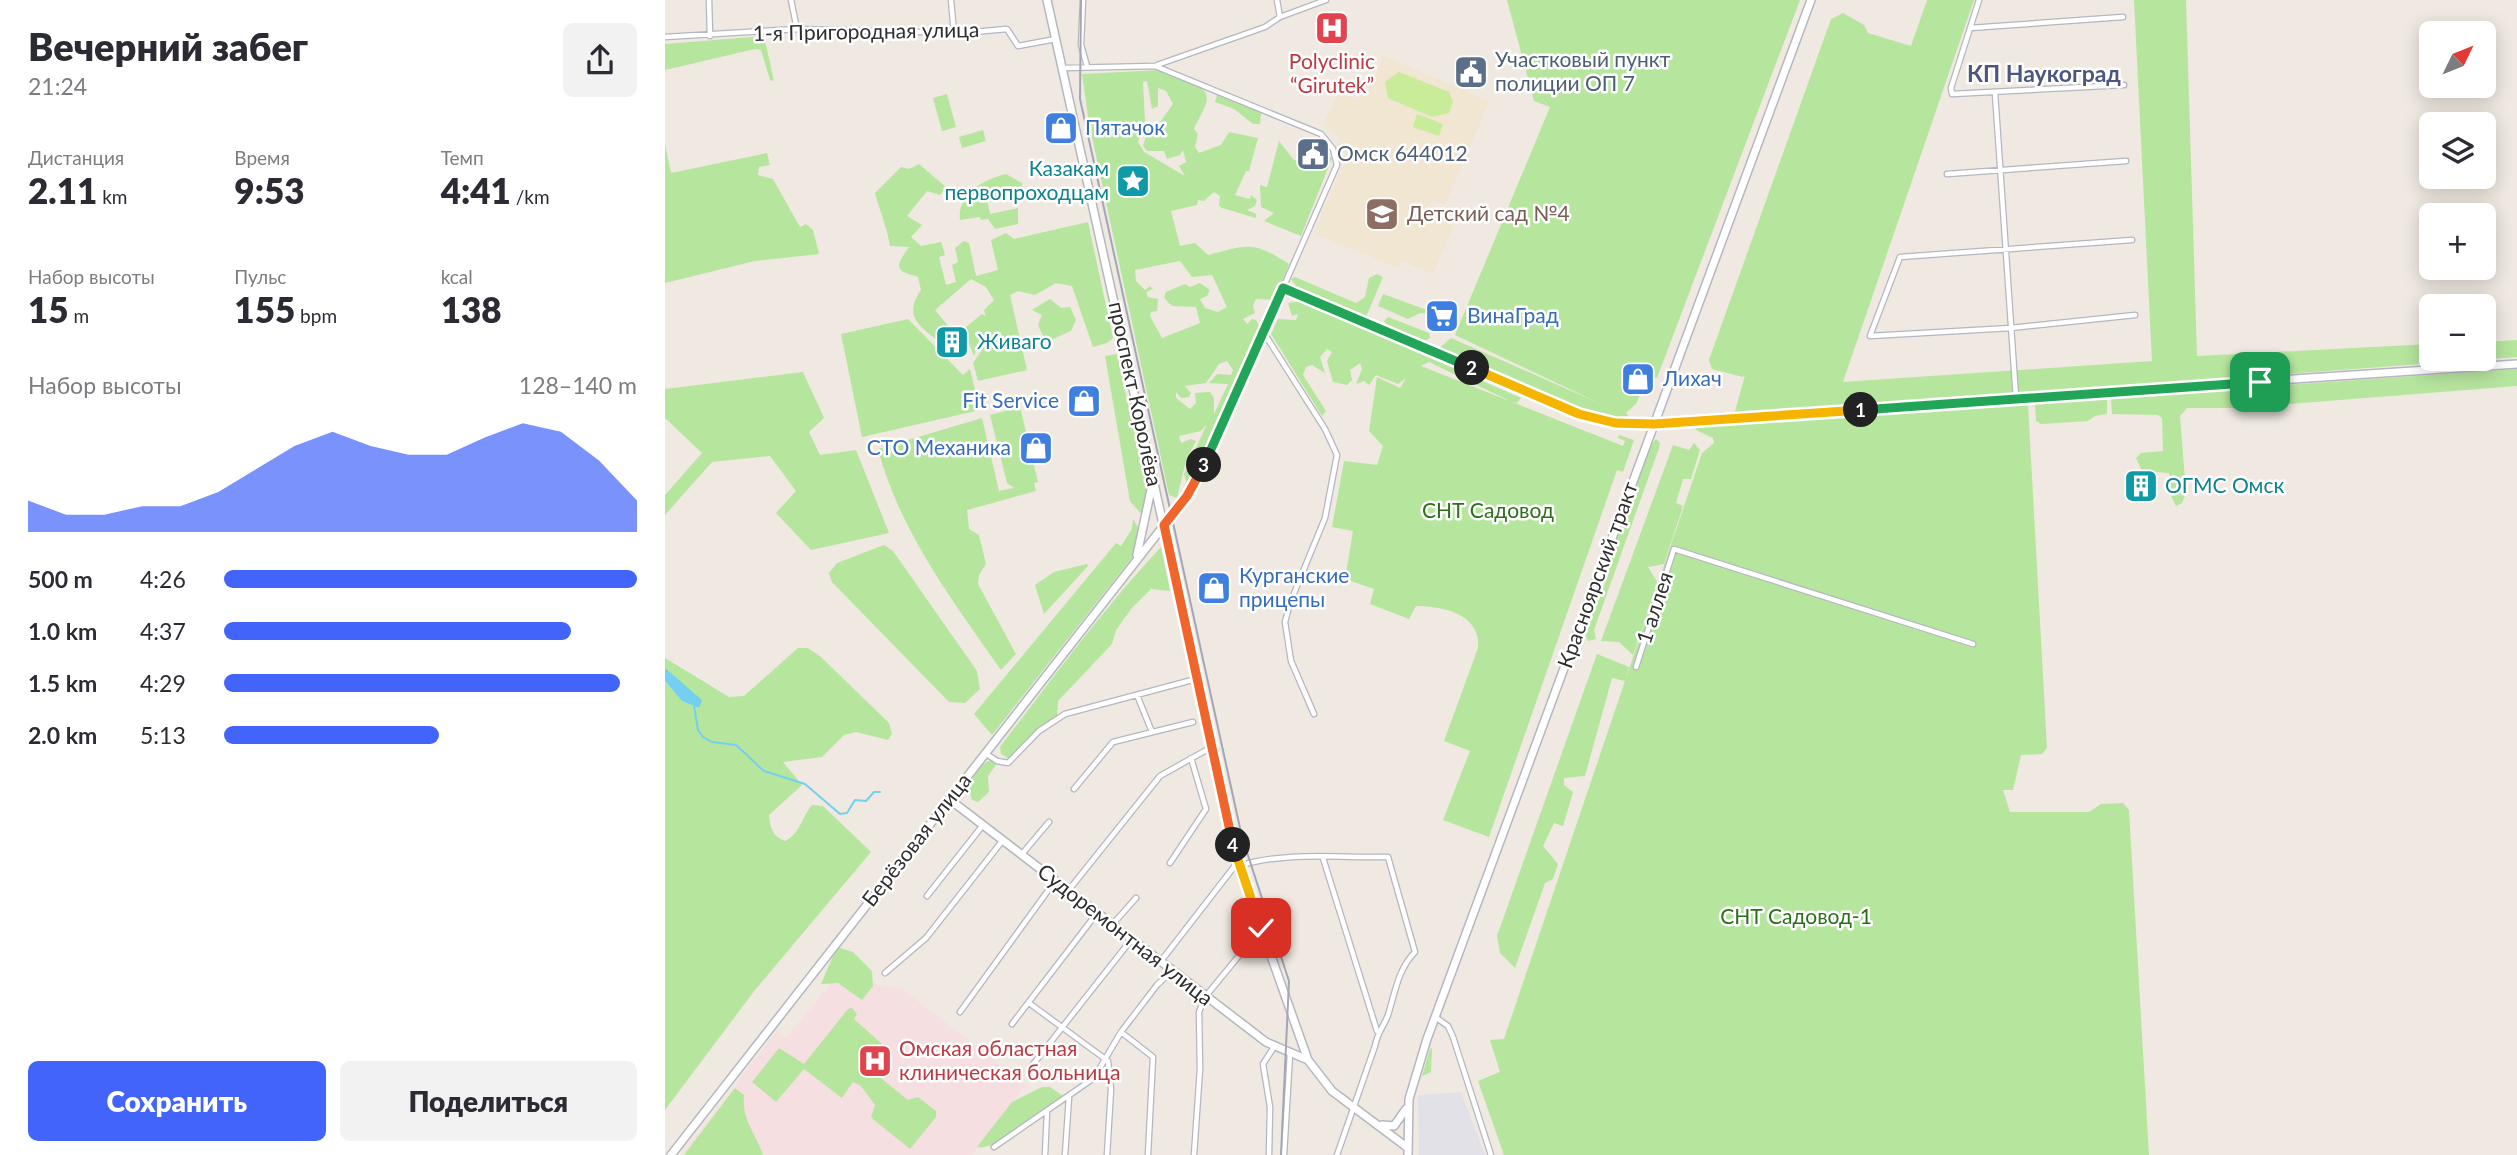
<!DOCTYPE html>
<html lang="ru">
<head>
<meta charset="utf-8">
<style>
	:root { --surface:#fff; --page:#f2f2f3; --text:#2b2b33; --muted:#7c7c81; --accent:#4264fb }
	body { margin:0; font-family:Lato,sans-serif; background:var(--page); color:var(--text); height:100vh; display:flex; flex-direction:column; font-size:26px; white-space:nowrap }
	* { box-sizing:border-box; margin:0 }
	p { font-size:23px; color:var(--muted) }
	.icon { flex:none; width:38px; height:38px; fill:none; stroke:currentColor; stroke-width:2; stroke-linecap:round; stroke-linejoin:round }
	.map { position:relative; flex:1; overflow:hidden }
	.sheet { display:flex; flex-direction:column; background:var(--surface); width:665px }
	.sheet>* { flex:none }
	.needle { width:46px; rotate:47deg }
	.fabs { position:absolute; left:1754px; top:21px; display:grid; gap:14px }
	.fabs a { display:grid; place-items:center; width:77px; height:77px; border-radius:10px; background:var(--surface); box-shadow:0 4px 18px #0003; font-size:35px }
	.pin { position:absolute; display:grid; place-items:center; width:60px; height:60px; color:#fff; margin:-30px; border-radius:14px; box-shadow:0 4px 10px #0006 }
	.km { position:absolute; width:35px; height:35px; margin:-18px; border-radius:50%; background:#222; color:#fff; font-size:19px; line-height:35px; text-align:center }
	.round { display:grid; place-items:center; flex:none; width:74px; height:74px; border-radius:10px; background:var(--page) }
	.headline { display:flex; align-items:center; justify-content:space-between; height:119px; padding:0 28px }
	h1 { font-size:38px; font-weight:800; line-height:52px }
	.metrics { display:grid; grid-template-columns:repeat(3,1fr); gap:10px; height:119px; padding:7px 28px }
	.metrics div { display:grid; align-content:center }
	.metrics b { font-size:35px; font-weight:800 }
	.metrics small { font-size:19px; font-weight:400 }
	.metrics p { font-size:19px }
	.chart { height:196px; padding:14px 28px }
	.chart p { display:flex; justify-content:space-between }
	.chart svg { width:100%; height:126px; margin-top:7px; fill:var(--accent); opacity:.7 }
	.cta { display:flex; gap:14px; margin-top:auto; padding:14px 28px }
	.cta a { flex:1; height:80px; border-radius:10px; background:var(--accent); color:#fff; font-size:28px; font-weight:800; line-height:80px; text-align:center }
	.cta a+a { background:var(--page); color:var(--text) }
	ul { padding:0 28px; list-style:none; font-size:23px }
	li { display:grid; grid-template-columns:112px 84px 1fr; align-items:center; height:52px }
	li i { height:18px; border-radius:9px; background:var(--accent) }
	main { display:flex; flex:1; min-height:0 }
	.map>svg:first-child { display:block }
	.industrial { fill:#e3e1e8 }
	.education { fill:#f0e6d1 }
	.medical { fill:#f5dfe0 }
	.green { fill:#b6e59e; fill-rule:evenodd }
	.pitch { fill:#c9ec9a }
	.water { fill:#75cff0 }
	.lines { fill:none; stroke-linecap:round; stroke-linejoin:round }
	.stream { stroke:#75cff0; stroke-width:2 }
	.street-casing { stroke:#b4b7c1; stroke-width:7 }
	.secondary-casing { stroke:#b4b7c1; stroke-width:10 }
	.street { stroke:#fff; stroke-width:4.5 }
	.secondary { stroke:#fff; stroke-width:7 }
	.tram { stroke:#a3a6b8; stroke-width:2 }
	.split-1-casing { stroke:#fff; stroke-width:14 }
	.split-2-casing { stroke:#fff; stroke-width:14 }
	.split-3-casing { stroke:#fff; stroke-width:14 }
	.split-4-casing { stroke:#fff; stroke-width:14 }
	.split-5-casing { stroke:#fff; stroke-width:14 }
	.split-1 { stroke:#22a559; stroke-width:9 }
	.split-2 { stroke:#f5b400; stroke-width:9 }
	.split-3 { stroke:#22a559; stroke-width:9 }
	.split-4 { stroke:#f0652b; stroke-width:9 }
	.split-5 { stroke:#f5b400; stroke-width:9 }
	.labels { text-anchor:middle; stroke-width:5; stroke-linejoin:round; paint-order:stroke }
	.street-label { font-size:21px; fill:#2e2e2e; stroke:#fff }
	.service-label { font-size:21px; fill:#4e5e75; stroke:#fff; text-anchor:start }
	.health-label { font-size:21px; fill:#be3a42; stroke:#fff }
	.shop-label { font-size:21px; fill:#366cbe; stroke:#fff; text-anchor:start }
	.culture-label { font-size:21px; fill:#0d838f; stroke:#fff; text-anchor:start }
	.education-label { font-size:21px; fill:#785e54; stroke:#fff; text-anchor:start }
	.park-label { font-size:21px; fill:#2c6e1b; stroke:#fff }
	.neighbourhood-label { font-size:23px; font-weight:bold; fill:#4d5680; stroke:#fff }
</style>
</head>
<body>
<main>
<section class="sheet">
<div class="headline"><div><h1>Вечерний забег</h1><p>21:24</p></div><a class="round"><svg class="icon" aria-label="share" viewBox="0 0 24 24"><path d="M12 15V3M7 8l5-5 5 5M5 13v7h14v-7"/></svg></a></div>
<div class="metrics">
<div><p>Дистанция</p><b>2.11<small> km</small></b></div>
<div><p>Время</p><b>9:53</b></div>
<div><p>Темп</p><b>4:41<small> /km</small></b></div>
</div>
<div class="metrics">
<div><p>Набор высоты</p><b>15<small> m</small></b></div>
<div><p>Пульс</p><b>155<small> bpm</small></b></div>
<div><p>kcal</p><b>138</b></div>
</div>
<div class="chart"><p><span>Набор высоты</span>128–140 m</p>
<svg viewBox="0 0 160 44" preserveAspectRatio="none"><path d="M0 44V33L10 38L20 38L30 35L40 35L50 30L60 22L70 14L80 9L90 14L100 17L110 17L120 11L130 6L140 9L150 19L160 33V44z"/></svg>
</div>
<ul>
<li><b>500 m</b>4:26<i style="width:100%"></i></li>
<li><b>1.0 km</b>4:37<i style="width:84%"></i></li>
<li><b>1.5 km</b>4:29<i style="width:96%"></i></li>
<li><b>2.0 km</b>5:13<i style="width:52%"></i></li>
</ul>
<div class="cta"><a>Сохранить</a><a>Поделиться</a></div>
</section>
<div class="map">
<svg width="1852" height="1155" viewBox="0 0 1852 1155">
	<rect width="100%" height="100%" fill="#efe9e1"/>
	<path class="industrial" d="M796,1092L820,1155H754L753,1095Z"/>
	<path class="education" d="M719,56L824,101L780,205L767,200L763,208L791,220L768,274L737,261L734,268L649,234L682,156L673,153L670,147L674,135L658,126L674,92L691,100L703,91Z"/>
	<path class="medical" d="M185,961L214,986L236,988L361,1085L307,1155H17L112,1031L121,1038Z"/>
	<path class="green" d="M842,0H1135L992,378H982L971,404L961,413L965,418L962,421L918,411L772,350L786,338L936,404L790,335L885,107L869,101Z
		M1262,0H1309L1178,382L1487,361L1469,0H1521L1532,356L1766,344V359H1818V342L1852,340V357L1069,415L1080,375L1078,377L1047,369L1044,360L1166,19L1178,13L1199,25L1203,33L1246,46Z
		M99,36L109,81L105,80L96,50L90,49L0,70V44Z
		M497,70C508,75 542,82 542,99C542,106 532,121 529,129L533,134L530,147L534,153L556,145L564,132L593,138L584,171H581L570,195L585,199L586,195L592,200L590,206L582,210L591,214V218L557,208L554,205L555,196L549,192L539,201L533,200L532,205L506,211L515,246L530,243L543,255C585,244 588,241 624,264L610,300L591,299L588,306L590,313L578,319L582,324L587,319L591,320L597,331L523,488L519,474L542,424L536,431L514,436L516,443L526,439L531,441L521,460L512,498L504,495L424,123L417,74ZM482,81L487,109L493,106V88L501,91L508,104L496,121L484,125L478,146L482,151H499L502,159L515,155L518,150L521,162L514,166L520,176L479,152L473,142L480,121L478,82ZM515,261L527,277L547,275L562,307L553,312L540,308L535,299L542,296L545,290L535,283L525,287L520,284L501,292L499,298L507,306L531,307L535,323L497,338L485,316L486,312L492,311L493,299L483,297L481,292L488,289L485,286L480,290L471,281L470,270ZM562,361L568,370L566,375L552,374L544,383L563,384L549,414V398L545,392L530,393L531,403L525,409L511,398V392L516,398L524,397L526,393L520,386L541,383L554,364Z
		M282,94L291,127L277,131L268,98Z
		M552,95L596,113L595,124H588L569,109L550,102Z
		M318,130L321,141L297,148L294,137Z
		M614,141L629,160L653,166L661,155L667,158L636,236L599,221L609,213L596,207L595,185L602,187Z
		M0,144L6,173L102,153L105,165L94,167L93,175L108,179L135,227L141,224L148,230L154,254L90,261L0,283Z
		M254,164L281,187L275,195L262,191L242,216L257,225L246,237L256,246L276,242L280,255L274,257L281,285L291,282L287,265L293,262L290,248L299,241L304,243L311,276L333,270L326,240L341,233L349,239L423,222L448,338L442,343L428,347L407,286L391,283L370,295L353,291L345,295L362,370L313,381L308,363L317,350L319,337L314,333L311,336L316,338L309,356L303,341L295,332L317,314L321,316L319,310L329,300L321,287L306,279L270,310L289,333L277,344C256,327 237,317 256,290L253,277C249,275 245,275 241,273C226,268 240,254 244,247L225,246C222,227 215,212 210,193L236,167L244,169Z
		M341,174L357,183V187L351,193L322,200L325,214L353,208V224L330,229L323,219L316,220L315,217L295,220C292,193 320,179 341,174Z
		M712,274L718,277L701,317L633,289L626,279L630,277L691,303L700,297L704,278Z
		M718,294L762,310L765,314L755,313L743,319L713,306Z
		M385,299L396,308L405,307L411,320L406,331L381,342L373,325L377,315L367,310Z
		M636,301L856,398L851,404L764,362L756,366L958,446L960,441L953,438L954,435L969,440L958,472L952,470L824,837L778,820L805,751L779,741L813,648C816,614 778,606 751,606L744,619L705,604L709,589L680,579L688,531L667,527L679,461L712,465L718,446L704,431L712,377L735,388L741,378L733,384L711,375L704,385L699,381L691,384L697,369L695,363L685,370L687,380L682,385L668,382L662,361L667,352L662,349L655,357L660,373L647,365L641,367L638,375L661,411L657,416L606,334L613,319L631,320L633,314L627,316L623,303Z
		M723,317L764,333L765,338L760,341L722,325L719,321Z
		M243,319L298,375L305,369L315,410L197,437L176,334Z
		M452,354L482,491L477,515L465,501L440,356Z
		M1852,369V386L1575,408H1522L1515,416L1521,493L1517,503L1511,506L1507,498L1504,473L1477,471L1471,458L1476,453L1498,451L1497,418L1493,415L1447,414L1446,397Z
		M138,372L159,418L144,432L155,455L191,450L224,533L146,550L111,513L131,491L105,456L47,462L0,515V495L37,453L0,418V389Z
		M1442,397V414L1430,416L1423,421L1376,424L1371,421L1370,403Z
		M1363,404L1382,748L1377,754L1356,755L1348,790H1338L1345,812H1424L1436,804L1458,803L1464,810L1484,1155H839L813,1081L835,1072L825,1040L839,1039L1037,453L1049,443L1048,438L1031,430L1033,425Z
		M355,407L373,482L369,483L371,491L302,510L304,529L314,535L321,564L314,575L313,584L351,654L336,670C288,601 235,532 213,449L317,418L334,491L349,488L342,483L325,415Z
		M991,439L995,443L994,448L929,630L931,639L923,641C913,626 934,601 939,586C949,553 970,463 991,439Z
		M1029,443L1035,450L1026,479H1018L1011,503L1018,506L999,564L983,567L993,583L968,655L954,642L936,641L1008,445L1024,450Z
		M468,519L476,532L469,555L327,735L309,714L451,543L456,546L467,529Z
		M219,545L228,551L312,671L315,689L300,703L284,702L167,582L164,573L172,563Z
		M496,547L505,591L486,589L467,608L451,630L447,644L393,701L392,716C374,728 362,747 343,758L336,754L335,747C387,679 438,609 496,547Z
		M422,564L423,566L379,614L370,585L389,572Z
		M133,648H143L156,657L224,723L227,734L223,740L191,732L179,735L157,757L118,762L137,785L104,815C105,827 107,836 120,841C135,834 137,817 147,805L158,806L206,852L90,990L0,1110V681L17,701L34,708L0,668V658L64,697L79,696Z
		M932,654L964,667L960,681L947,678L920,776L899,778V785L908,792L898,826L889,823L878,846L893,864L888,879L880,883L850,968L835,953L832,936Z
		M328,760L331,765L323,776L324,792L313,802L307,800L303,786C309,776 316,761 328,760Z
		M172,947L188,952L207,971L208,986L197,1000L173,983L156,984Z
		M187,1008L192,1014L189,1019L217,1044L212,1051L217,1058L209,1071L212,1075L243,1100L253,1097L271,1111V1117L245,1149L209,1120L206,1117L210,1105L196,1086L188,1082L177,1098L139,1069L111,1102L87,1082L114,1048L139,1064L183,1009Z
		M767,1048L766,1072L757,1076L765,1049Z
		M377,1087H385L398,1096C381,1108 331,1151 312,1147L347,1102Z
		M70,1088L79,1095C77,1122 90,1131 98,1155H19Z"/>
	<path class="pitch" d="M734,72L784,92L788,102L784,113L767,117L723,98L720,82Z
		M752,114L778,124L774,136L748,127Z"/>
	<path class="water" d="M0,668L37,700L34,708L17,701L0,681Z"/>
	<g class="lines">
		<path class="stream" d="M29,705L33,730L38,737L47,742L71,745L99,771L140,784L175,814L182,813L190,800L201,801L209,792H215"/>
		<g class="street-casing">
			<path id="street" d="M44,0L45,36
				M126,0L132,29
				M286,0L289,33
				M418,0L416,45L422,66
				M612,0L615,17
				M1314,0L1286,88L1287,94L1459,85
				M1305,28L1458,17
				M0,37L132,29L297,33L342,29L353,46L391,39
				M492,65L600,27L615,17L661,0
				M398,68L490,66L656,134L668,149L672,165L618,288
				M1330,93L1351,398
				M1282,174L1461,161
				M1467,240L1235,257L1205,336L1346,328L1470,315
				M599,333L660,429L672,455L660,518L625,603L620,622L626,661L649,714
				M971,667L1009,549L1308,644
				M472,695L487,732
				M320,753L332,761L343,763L374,731L400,714L531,679
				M409,789L448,742L528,722
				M357,854L384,822
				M658,858L712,1031
				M505,863L541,809L526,758
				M574,866C621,851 673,858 723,857L750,952C733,969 730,993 723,1015C719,1026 712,1033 710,1046L672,1155
				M403,891L495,776L545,748
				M262,896L318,825
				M447,925L471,898
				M496,961L572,863
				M220,973L261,938L338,840
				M364,1003L443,1061L446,1089L442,1155
				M295,1012L390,881
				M770,1017L783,1026L788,1037L826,1155
				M347,1024L432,913
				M456,1032L488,1057L483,1155
				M366,1067L466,940
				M329,1147L429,1078L456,1032L492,985L507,971
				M380,1155L382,1112
				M400,1155L404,1097
				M529,1155L535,1069L534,1012L540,997L596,929
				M604,1155L605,1107L598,1064L609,1047
				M619,1155L625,1054"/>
		</g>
		<g class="secondary-casing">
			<path id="secondary" d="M382,0L573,863L643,1060L667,1091L743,1148
				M472,555L487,485
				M284,799L601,1042L643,1060
				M717,1125L729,1126L741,1109
				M6,1155L522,496L618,288L913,414L963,424L1852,364
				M743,1155L744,1099L762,1039L1146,0"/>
		</g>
		<use href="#street" class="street"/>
		<use href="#secondary" class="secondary"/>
		<path class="tram" d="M416,0L415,99L577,837L624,981L616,1155"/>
	</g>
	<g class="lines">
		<g class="split-1-casing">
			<path id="split-1" d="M1196,410L1595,382"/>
		</g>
		<g class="split-2-casing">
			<path id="split-2" d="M807,368L914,414L950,423L989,424L1196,410"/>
		</g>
		<g class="split-3-casing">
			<path id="split-3" d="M539,465L618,288L807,368"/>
		</g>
		<g class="split-4-casing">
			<path id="split-4" d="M539,465L522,496L499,525L568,845"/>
		</g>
		<g class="split-5-casing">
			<path id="split-5" d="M568,845L596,928"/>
		</g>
		<use href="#split-1" class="split-1"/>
		<use href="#split-2" class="split-2"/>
		<use href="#split-3" class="split-3"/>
		<use href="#split-4" class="split-4"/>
		<use href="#split-5" class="split-5"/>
	</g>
	<defs>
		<g id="hospital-square" transform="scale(1.75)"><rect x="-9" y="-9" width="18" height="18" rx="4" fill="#e0444e" stroke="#fff"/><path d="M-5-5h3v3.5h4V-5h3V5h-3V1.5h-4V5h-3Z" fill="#fff"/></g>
		<g id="civic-square" transform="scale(1.75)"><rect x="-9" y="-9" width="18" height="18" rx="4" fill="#5c6f8a" stroke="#fff"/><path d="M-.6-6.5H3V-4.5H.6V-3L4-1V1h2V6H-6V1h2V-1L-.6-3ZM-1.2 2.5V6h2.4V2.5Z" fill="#fff"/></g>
		<g id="shop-square" transform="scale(1.75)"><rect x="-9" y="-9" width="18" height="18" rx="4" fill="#3f7fe0" stroke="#fff"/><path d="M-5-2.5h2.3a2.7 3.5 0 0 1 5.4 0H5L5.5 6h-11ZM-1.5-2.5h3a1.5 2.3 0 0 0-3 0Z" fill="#fff"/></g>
		<g id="sight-square" transform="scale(1.75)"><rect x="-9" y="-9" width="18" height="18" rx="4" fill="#0f9aa8" stroke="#fff"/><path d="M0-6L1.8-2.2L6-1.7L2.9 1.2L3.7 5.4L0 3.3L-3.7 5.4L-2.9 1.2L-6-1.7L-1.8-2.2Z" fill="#fff"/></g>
		<g id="school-square" transform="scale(1.75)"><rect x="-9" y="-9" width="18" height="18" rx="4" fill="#8d6e63" stroke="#fff"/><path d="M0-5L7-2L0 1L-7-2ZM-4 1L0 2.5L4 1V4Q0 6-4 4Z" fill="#fff"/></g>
		<g id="supermarket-square" transform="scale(1.75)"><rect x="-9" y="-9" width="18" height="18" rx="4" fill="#3f7fe0" stroke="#fff"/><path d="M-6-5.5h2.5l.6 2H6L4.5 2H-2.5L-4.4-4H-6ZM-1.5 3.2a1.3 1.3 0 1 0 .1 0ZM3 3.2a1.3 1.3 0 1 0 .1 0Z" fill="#fff"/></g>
		<g id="building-square" transform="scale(1.75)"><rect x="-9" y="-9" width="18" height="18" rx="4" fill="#0f9aa8" stroke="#fff"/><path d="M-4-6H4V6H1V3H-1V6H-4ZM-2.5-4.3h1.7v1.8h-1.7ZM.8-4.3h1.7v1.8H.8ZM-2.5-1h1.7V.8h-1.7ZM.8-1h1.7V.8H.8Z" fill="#fff"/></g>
	</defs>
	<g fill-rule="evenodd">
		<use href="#hospital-square" x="667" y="28"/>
		<use href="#civic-square" x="806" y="72"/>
		<use href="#shop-square" x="396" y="128"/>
		<use href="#civic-square" x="648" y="154"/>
		<use href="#sight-square" x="468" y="181"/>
		<use href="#school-square" x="717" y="214"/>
		<use href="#supermarket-square" x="777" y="316"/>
		<use href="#building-square" x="287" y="342"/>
		<use href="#shop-square" x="973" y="379"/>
		<use href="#shop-square" x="419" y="401"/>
		<use href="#shop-square" x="371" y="448"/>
		<use href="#building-square" x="1476" y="486"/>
		<use href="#shop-square" x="549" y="588"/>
		<use href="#hospital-square" x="210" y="1061"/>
	</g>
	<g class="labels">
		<g class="street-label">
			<text transform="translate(201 32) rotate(-1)" y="7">1-я Пригородная улица</text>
			<text transform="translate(470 394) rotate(78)" y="7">проспект Королёва</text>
			<text transform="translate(933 575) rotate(-70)" y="7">Красноярский тракт</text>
			<text transform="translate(990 608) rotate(-72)" y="7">1 аллея</text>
			<text transform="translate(252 840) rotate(-52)" y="7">Берёзовая улица</text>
			<text transform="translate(460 935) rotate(38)" y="7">Судоремонтная улица</text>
		</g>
		<g class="service-label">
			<text x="830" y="67">Участковый пункт<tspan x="830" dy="24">полиции ОП 7</tspan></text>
			<text x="672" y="161">Омск 644012</text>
		</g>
		<g class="health-label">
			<text x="667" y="69">Polyclinic<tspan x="667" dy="24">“Girutek”</tspan></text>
			<text x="234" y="1056" text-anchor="start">Омская областная<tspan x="234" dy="24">клиническая больница</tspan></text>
		</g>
		<g class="shop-label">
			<text x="420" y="135">Пятачок</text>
			<text x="802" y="323">ВинаГрад</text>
			<text x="998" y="386">Лихач</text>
			<text x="394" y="408" text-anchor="end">Fit Service</text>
			<text x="346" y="455" text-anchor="end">СТО Механика</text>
			<text x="574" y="583">Курганские<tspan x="574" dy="24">прицепы</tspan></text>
		</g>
		<g class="culture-label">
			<text x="444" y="176" text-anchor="end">Казакам<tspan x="444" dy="24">первопроходцам</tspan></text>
			<text x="312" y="349">Живаго</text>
			<text x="1500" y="493">ОГМС Омск</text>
		</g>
		<g class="education-label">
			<text x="742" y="221">Детский сад №4</text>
		</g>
		<g class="park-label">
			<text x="823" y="518">СНТ Садовод</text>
			<text x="1131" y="924">СНТ Садовод-1</text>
		</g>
		<g class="neighbourhood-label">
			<text x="1379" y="82">КП Наукоград</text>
		</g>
	</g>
</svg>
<div class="fabs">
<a><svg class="needle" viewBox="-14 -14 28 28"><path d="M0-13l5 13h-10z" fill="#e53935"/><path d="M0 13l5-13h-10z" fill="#7c7c81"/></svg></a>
<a><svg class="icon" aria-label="layers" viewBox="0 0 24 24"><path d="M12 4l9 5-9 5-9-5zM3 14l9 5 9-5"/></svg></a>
<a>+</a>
<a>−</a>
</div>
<div class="pin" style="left:1595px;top:382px;background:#1e9e55"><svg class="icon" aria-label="arrive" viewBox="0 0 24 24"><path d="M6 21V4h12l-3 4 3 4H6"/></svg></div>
<div class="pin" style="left:596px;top:928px;background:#d93025"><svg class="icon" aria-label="check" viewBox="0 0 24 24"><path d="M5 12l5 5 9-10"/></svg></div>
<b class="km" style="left:1196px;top:410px">1</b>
<b class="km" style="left:807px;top:368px">2</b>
<b class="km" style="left:539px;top:465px">3</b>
<b class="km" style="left:568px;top:845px">4</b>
</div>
</main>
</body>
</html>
